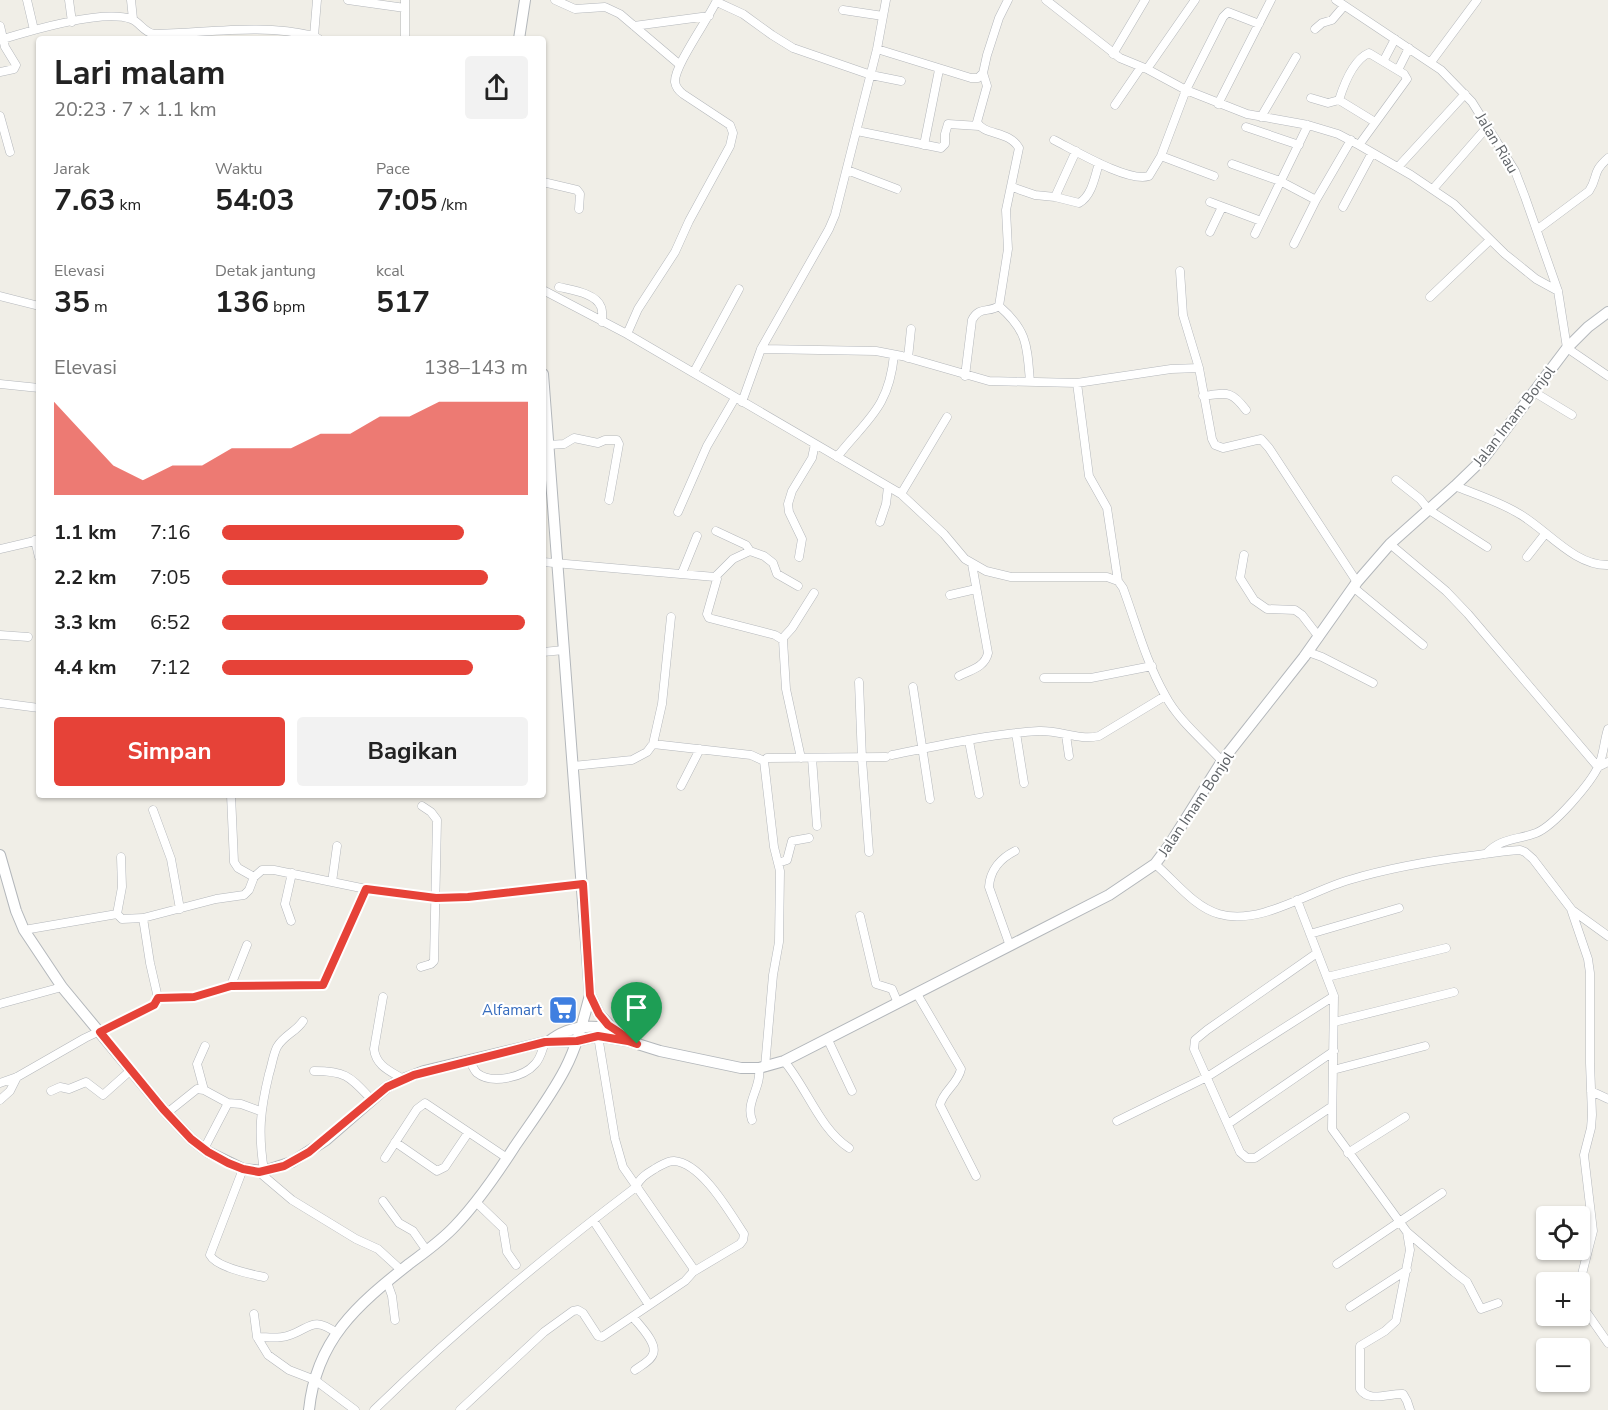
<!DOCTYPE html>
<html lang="id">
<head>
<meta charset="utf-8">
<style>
	:root { --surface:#fff; --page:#f2f2f2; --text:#222; --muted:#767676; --accent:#e64238 }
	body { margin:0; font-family:"Nunito Sans",sans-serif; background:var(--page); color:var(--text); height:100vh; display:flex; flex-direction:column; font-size:22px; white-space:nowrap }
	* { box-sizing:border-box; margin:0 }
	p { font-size:20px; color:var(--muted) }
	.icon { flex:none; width:33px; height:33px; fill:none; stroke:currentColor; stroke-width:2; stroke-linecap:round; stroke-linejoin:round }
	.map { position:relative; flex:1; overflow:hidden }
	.details { position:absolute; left:36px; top:36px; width:510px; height:762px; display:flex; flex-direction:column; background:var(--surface); border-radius:6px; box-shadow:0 2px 4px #0004 }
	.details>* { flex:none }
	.tools { position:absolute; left:1536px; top:1206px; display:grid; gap:12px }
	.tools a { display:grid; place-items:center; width:54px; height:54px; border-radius:6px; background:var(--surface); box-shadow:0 2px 4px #0004; font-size:30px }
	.pin { position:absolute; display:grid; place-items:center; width:51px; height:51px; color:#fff; margin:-62px -26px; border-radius:50% 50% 50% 0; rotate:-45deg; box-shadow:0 0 6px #0007 }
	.pin .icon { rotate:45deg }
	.round { display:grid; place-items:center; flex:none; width:63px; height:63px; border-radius:6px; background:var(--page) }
	.summary { display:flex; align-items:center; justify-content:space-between; height:102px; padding:0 18px }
	h1 { font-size:33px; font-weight:700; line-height:45px }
	.stats { display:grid; grid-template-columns:repeat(3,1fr); gap:9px; height:102px; padding:6px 18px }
	.stats div { display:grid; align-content:center }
	.stats b { font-size:30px; font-weight:700 }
	.stats small { font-size:16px; font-weight:400 }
	.stats p { font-size:16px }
	.chart { height:168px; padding:12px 18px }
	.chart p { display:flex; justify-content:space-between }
	.chart svg { width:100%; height:108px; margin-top:6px; fill:var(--accent); opacity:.7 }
	.cta { display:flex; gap:12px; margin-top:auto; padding:12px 18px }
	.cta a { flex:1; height:69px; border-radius:6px; background:var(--accent); color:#fff; font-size:24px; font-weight:700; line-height:69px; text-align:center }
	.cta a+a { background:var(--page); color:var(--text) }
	ul { padding:0 18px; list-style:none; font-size:20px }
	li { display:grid; grid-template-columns:96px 72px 1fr; align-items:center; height:45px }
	li i { height:15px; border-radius:8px; background:var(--accent) }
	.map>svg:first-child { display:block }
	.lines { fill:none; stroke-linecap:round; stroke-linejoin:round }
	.minor-casing { stroke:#b4b7bb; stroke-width:9 }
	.secondary-casing { stroke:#b3b7bb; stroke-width:12 }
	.minor { stroke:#fff; stroke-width:8 }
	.secondary { stroke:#fff; stroke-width:10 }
	.route-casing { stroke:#fff; stroke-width:12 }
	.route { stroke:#e64238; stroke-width:8 }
	.labels { text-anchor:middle; stroke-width:4.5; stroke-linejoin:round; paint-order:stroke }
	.street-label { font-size:15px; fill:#5f6367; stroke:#fff }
	.shop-label { font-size:15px; fill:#366cbe; stroke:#fff; text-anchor:end }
</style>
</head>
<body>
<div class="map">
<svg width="1608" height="1410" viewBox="0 0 1608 1410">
	<rect width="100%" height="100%" fill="#f0eee7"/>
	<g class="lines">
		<g class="minor-casing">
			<path id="minor" d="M27,0L34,30
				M69,0L72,22
				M131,0L133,19
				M348,0L405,8
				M405,0V39
				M555,0L575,9L605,7L620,14L680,65
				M1046,0L1120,58L1147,69L1186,90L1247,114L1308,125L1338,134L1359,145L1411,175L1454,204L1505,254L1536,279L1558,291
				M1336,0L1441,70L1472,102L1515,171L1525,197L1558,291L1567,348L1608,376
				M717,2L743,14L772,35L793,48L871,75L901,81
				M843,10L883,16
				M0,26L5,47L16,65L14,69L0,72
				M634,26L709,16
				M1315,29L1322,23L1332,20L1344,6
				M314,36L317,0
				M0,40C29,31 103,9 131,19C140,22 143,32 154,34C208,33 261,23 314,36L319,39
				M877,49L971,78H978L983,73
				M1113,54L1145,0
				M1384,60L1395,39
				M1431,62L1477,0
				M1147,69L1195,0
				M1398,70L1409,48
				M1311,98L1328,103L1339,100
				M1218,104L1271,0
				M1115,105L1141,67
				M0,116L10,152
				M1261,117L1296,57
				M1246,127L1299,145
				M857,131L941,148L945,144V134L948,124L979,126
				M1054,140C1074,150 1129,183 1149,176L1161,156L1186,90L1223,17L1228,12L1259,24
				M924,145L939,70
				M1359,145L1407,79L1404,74L1369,53C1353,60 1344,84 1339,100L1375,122
				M1161,156L1214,176
				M1232,164L1280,181L1316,200
				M1398,167L1465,94
				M847,170L897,189
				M543,182L577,190L580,194L579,209
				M1012,187L1035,195L1055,197L1076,151
				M1433,189L1488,126
				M1055,197L1079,203C1092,196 1095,176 1099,163
				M1210,202L1261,221
				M1343,207L1372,153
				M1538,229L1589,191C1599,176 1591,173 1608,158
				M1210,232L1222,207
				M1255,234L1308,125
				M1294,244L1316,200L1351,140
				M1180,271L1183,315L1199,368
				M559,287C571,290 596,293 601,307C603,311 602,318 602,322
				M543,290L627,334L901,494L944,534L965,559L986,571L1011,577H1107L1118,581L1123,588C1136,623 1146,662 1165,695C1178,720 1203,740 1222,761
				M0,296L39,306
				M1430,297L1490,240
				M999,306L1008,249L1006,210L1019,148C1009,130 984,136 977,122L987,86L983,73L987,55L999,18L1008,0
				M999,306C1028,331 1027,346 1030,382
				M627,334L638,309L675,252L689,221L730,146L733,133L730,125L683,94C679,91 676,88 675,82C674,66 709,18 717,0
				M761,349L876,351L902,356L989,381L1077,383L1171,369L1199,368L1212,439L1215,445L1223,448L1261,439L1269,448L1357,582
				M908,358L911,329
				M694,372L739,289
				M965,376L972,320C979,306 989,313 999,306
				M1077,383L1089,476L1107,508L1118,581
				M0,384L39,388
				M1534,392L1572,415
				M1203,396C1227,393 1231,390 1246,410
				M742,402L761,349L829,229L835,215L877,49L886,0
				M548,445L564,444L574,438L598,443L605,440H617L619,444L609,500
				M837,457C867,419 889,408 894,355
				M1396,480L1420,499L1429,510L1487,547
				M1455,486C1475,494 1497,501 1516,512C1545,527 1573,566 1608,565
				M901,494L947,417
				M678,512L707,446L735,398
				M880,522L886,504L888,487
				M716,531L746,545L750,551
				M35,540L39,557
				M1390,544L1446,591L1468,614L1598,767L1608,762
				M0,549L39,540
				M1244,555L1240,578L1254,600L1267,609L1295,610L1302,615L1319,637
				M799,557L802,539L789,512L788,504L792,491L812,458L815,444
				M1527,557L1545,534
				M543,562L715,577L717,579L707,614L709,618L775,635L783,640L786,689L801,758
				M682,573L697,536
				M715,577L733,559L750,551L764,556L773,563L777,574L798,586
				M1353,587L1423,645
				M950,595L976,589
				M0,635L28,637
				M782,639L792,628L814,593
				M543,652L564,650
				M1308,652L1322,657L1373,683
				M959,676C971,670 985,667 988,653L972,564
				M1044,678H1091L1152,666
				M859,682L862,759L869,852
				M913,687L930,799
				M0,703L39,708
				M1016,733L1024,783
				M1066,735L1069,756
				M969,741L979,794
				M653,744L751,755L764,761
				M892,755C941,745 990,734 1039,731C1060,730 1079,741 1099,736L1165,696
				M812,758L817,826
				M573,766L632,760L647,752L653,744L662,704L671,617
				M681,786L700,749
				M231,795L234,862L238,868L254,877
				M153,810L171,859L180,909
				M1486,854C1500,838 1517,840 1536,833C1554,826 1591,783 1599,765C1604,753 1604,741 1608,729
				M121,857L122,887L117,914L122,919L143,918
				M778,863L787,860L792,841L809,838
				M1155,864C1175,881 1194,907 1219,914C1260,926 1310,891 1349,880C1389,868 1429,861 1470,856C1486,854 1503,851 1520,850L1525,852L1533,859L1572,910L1608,936
				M332,882L337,846
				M1297,900L1334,996L1332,1129L1407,1232L1454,1272L1467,1282L1481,1309L1498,1303
				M1572,912L1588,959L1590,973V1063L1592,1115L1591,1128L1584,1155L1593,1231L1581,1278L1580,1297L1585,1310L1608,1343
				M860,916L876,984L892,989L898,1003
				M291,921L285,904L292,873
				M24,930L117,914
				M1310,934L1399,908
				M1010,946L989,887C990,870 1001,858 1015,851
				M1317,953L1207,1030L1195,1040L1194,1049L1240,1152L1247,1158H1255L1331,1107
				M421,967L431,964L434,961L437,820L431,812L422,806
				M1327,977L1446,948
				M231,985L247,945
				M917,994L961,1069C958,1084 943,1091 940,1105L976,1176
				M383,997L374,1049C376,1066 390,1071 403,1079
				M158,998L194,997L231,985H323L366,889
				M0,1004L62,987
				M1334,1022L1454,992
				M828,1040L852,1091
				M470,1061C472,1065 474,1070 477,1073C492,1085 524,1077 535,1064C541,1058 542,1050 545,1042
				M784,1061C807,1088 819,1128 849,1148
				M765,1067L773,975L779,942L780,871L774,847L764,761L767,758L886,757
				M1333,1070L1425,1046
				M314,1071C347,1071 350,1077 372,1100
				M0,1083L17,1077L85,1038L155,1005L158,998L150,963L143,918L216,899L244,895L249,890L254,877L262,870H274L366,889L436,898L468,897L583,884
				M204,1090L197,1064L205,1046
				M51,1091L60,1087L69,1089L86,1082L103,1095L131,1070
				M1591,1091L1608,1099
				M0,1100L10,1091L17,1077
				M167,1113L197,1089L204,1090L228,1103L241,1104L260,1111
				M752,1120C745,1102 762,1087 759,1068
				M1117,1121L1207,1077L1334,996
				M1228,1124L1334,1051
				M395,1142L437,1171L445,1167L468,1133
				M204,1149L228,1103
				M1348,1153L1405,1117
				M385,1158L417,1109L425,1103L507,1158
				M243,1169L210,1255C216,1267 250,1274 264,1277
				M264,1171C258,1133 260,1111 269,1074C272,1065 273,1055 277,1047C284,1035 296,1032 303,1021
				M259,1172L292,1200L356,1239L378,1249L401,1270
				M383,1201L399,1223L413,1231L427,1251
				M476,1202L503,1228L507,1252L516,1265
				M593,1220L649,1305
				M1407,1232L1410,1250L1396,1321L1385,1331L1360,1346V1389C1369,1403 1389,1393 1403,1394L1407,1401L1410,1410
				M1337,1264L1442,1193
				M387,1282L392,1296L395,1320
				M1350,1307L1407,1270
				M254,1314L257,1337L268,1355L289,1370L315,1380L355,1410
				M633,1317C639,1325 658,1343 653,1354C651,1361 640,1366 635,1370
				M257,1337C267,1337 278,1339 287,1336C311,1329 311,1315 337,1333
				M374,1410C456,1330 545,1256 636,1187C640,1177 648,1173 656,1168C662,1165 667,1161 674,1161C702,1163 730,1213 744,1234L743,1240L740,1244L693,1272
				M460,1410L544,1332L573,1311L578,1310L583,1313L598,1336L602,1337L685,1281L693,1272V1268L623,1167L615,1139L598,1036"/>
		</g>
		<g class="secondary-casing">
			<path id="secondary" d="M519,39L525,0
				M0,855L16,911L24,930L62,987L163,1109L191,1139L208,1152L243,1169L264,1171L292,1162L326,1140L387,1087L403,1079L424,1071L545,1042L577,1041L598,1036L628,1041L660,1051L741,1068H759L784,1061L1109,895L1155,864L1170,844L1222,761L1304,657L1357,582L1390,544L1455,486L1484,458L1567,348L1588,327L1608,312
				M590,995L599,1014L613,1029
				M548,1042C571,1023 607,1021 631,1040
				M309,1410C316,1340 357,1305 409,1264C425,1252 441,1241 455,1226C478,1202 497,1174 515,1146C532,1121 551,1096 565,1069C577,1046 583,1021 590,995L543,374"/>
		</g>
		<use href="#minor" class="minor"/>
		<use href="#secondary" class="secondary"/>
	</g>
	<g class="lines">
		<g class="route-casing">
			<path id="route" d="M583,884L590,995L599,1014L608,1025L637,1044L628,1041L598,1036L577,1041L545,1042L414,1075L387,1087L309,1152L284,1166L259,1172L243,1169L228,1163L208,1152L191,1139L163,1109L100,1032L154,1005L158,998L194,997L231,986L323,985L366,889L436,898L468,897Z"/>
		</g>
		<use href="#route" class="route"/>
	</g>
	<defs>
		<g id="supermarket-square" transform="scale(1.5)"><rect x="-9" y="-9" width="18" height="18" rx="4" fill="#3f7fe0" stroke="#fff"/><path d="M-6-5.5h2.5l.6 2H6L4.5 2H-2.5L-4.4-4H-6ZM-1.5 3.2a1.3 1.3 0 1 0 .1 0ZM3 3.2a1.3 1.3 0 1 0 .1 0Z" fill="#fff"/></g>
	</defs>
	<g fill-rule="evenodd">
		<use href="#supermarket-square" x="563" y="1010"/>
	</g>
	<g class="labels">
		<g class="street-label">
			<text transform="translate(1497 143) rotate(59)" y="5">Jalan Riau</text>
			<text transform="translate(1514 416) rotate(-52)" y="5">Jalan Imam Bonjol</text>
			<text transform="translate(1196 804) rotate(-56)" y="5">Jalan Imam Bonjol</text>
		</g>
		<g class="shop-label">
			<text x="542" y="1015">Alfamart</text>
		</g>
	</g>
</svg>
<div class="tools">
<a><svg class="icon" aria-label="locate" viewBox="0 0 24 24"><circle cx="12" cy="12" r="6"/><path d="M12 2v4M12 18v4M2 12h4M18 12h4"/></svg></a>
<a>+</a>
<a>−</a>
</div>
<div class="pin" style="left:637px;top:1044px;background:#1e9e55"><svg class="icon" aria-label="arrive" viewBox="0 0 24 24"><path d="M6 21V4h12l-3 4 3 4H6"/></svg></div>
<section class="details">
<div class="summary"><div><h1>Lari malam</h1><p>20:23 · 7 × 1.1 km</p></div><a class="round"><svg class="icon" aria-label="share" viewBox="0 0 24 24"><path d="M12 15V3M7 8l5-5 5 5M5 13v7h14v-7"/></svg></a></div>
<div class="stats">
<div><p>Jarak</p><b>7.63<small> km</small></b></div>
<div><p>Waktu</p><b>54:03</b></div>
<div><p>Pace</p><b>7:05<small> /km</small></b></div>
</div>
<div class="stats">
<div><p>Elevasi</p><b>35<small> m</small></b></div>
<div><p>Detak jantung</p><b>136<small> bpm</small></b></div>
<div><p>kcal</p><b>517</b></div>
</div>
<div class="chart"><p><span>Elevasi</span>138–143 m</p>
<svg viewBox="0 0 160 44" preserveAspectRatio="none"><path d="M0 44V6L10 19L20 32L30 38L40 32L50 32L60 25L70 25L80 25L90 19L100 19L110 12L120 12L130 6L140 6L150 6L160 6V44z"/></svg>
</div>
<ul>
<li><b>1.1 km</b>7:16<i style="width:79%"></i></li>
<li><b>2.2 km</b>7:05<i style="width:87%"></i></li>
<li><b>3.3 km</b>6:52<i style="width:99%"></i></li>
<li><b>4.4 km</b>7:12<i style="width:82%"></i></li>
</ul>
<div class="cta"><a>Simpan</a><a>Bagikan</a></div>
</section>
</div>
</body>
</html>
